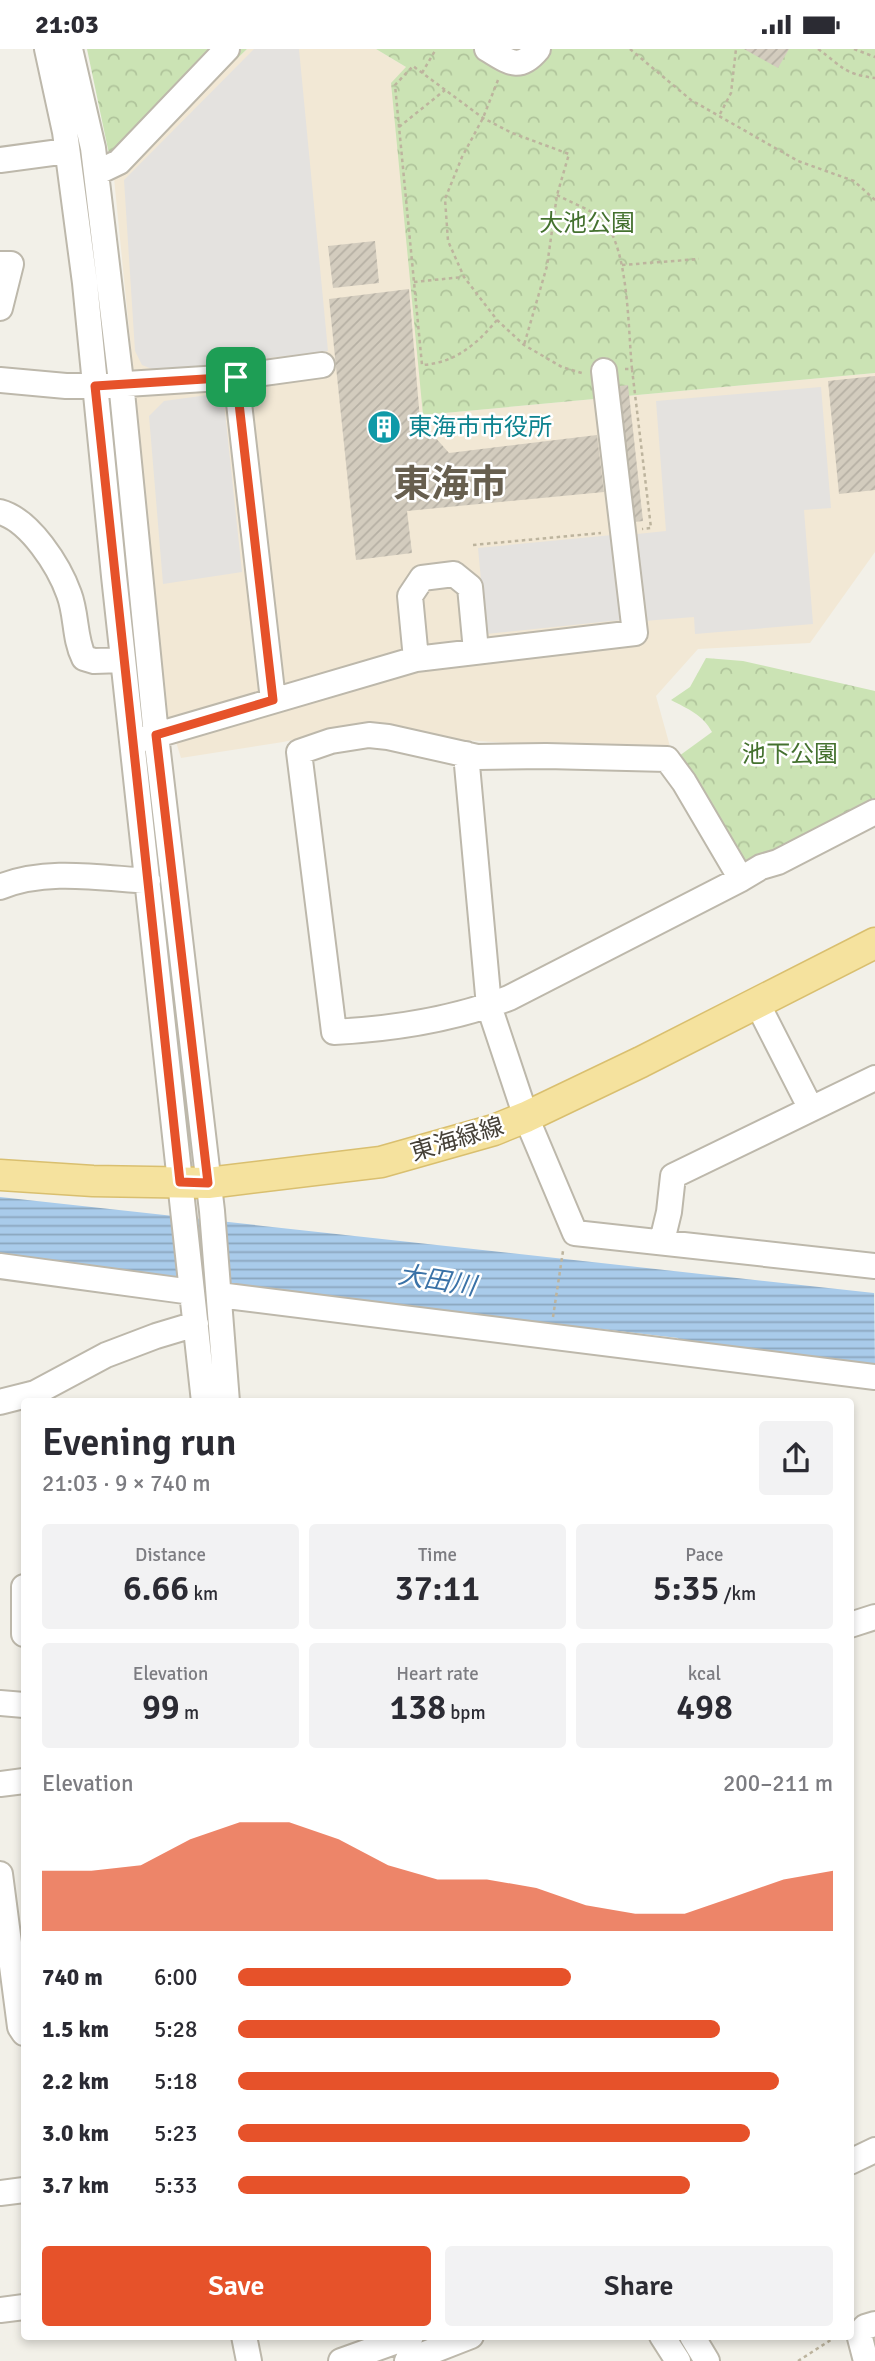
<!DOCTYPE html>
<html lang="en">
<head>
<meta charset="utf-8">
<style>
	:root { --surface:#fff; --page:#f2f2f3; --text:#2b2b33; --muted:#7c7c81; --accent:#e6522a }
	body { margin:0; font-family:Signika,"Noto Sans JP",sans-serif; background:var(--page); color:var(--text); height:100vh; display:flex; flex-direction:column; font-size:26px; white-space:nowrap }
	* { box-sizing:border-box; margin:0 }
	p { font-size:23px; color:var(--muted) }
	.icon { flex:none; width:38px; height:38px; fill:none; stroke:currentColor; stroke-width:2; stroke-linecap:round; stroke-linejoin:round }
	.map { position:relative; flex:1; overflow:hidden }
	.side { position:absolute; left:21px; top:1349px; width:833px; height:942px; display:flex; flex-direction:column; background:var(--surface); border-radius:7px; box-shadow:0 4px 10px #0003 }
	.side>* { flex:none }
	.pin { position:absolute; display:grid; place-items:center; width:60px; height:60px; color:#fff; margin:-30px; border-radius:14px; box-shadow:0 4px 10px #0006 }
	.round { display:grid; place-items:center; flex:none; width:74px; height:74px; border-radius:7px; background:var(--page) }
	.overview { display:flex; align-items:center; justify-content:space-between; height:119px; padding:0 21px }
	h1 { font-size:38px; font-weight:600; line-height:52px }
	.metrics { display:grid; grid-template-columns:repeat(3,1fr); gap:10px; height:119px; padding:7px 21px }
	.metrics div { display:grid; align-content:center; border-radius:7px; background:var(--page); text-align:center }
	.metrics b { font-size:35px; font-weight:600 }
	.metrics small { font-size:19px; font-weight:400 }
	.metrics p { font-size:19px }
	.chart { height:196px; padding:14px 21px }
	.chart p { display:flex; justify-content:space-between }
	.chart svg { width:100%; height:126px; margin-top:7px; fill:var(--accent); opacity:.7 }
	.primary-button { display:flex; gap:14px; margin-top:auto; padding:14px 21px }
	.primary-button a { flex:1; height:80px; border-radius:7px; background:var(--accent); color:#fff; font-size:28px; font-weight:600; line-height:80px; text-align:center }
	.primary-button a+a { background:var(--page); color:var(--text) }
	ul { padding:0 21px; list-style:none; font-size:23px }
	li { display:grid; grid-template-columns:112px 84px 1fr; align-items:center; height:52px }
	li i { height:18px; border-radius:9px; background:var(--accent) }
	.status { display:flex; justify-content:space-between; align-items:center; height:49px; padding:0 35px; background:var(--surface); direction:ltr }
	.status svg { height:19px; fill:currentColor }
	.map>svg:first-child { display:block }
	.commercial { fill:#f2e8d5 }
	.park { fill:url(#park-crowns) }
	.parking { fill:#e4e2df }
	.water { fill:url(#water-rules) }
	.building { fill:url(#building-hatch) }
	.lines { fill:none; stroke-linecap:round; stroke-linejoin:round }
	.minor-casing { stroke:#bdb8ab; stroke-width:28 }
	.major-casing { stroke:#d9bf6f; stroke-width:33 }
	.path { stroke:#bdb49e; stroke-width:2.5; stroke-dasharray:3.5 3.5; stroke-linecap:butt }
	.minor { stroke:#fff; stroke-width:24 }
	.major { stroke:#f5e29e; stroke-width:30 }
	.route-casing { stroke:#fff; stroke-width:14 }
	.route { stroke:#e6522a; stroke-width:9 }
	.labels { text-anchor:middle; stroke-width:5; stroke-linejoin:round; paint-order:stroke }
	.park-label { font-size:24px; fill:#44712f; stroke:#fff }
	.culture-label { font-size:24px; fill:#0d838f; stroke:#fff; text-anchor:start }
	.street-label { font-size:24px; fill:#454037; stroke:#fff }
	.water-label { font-size:26px; font-style:italic; fill:#3a72a7; stroke:#fff }
	.town-label { font-size:38px; font-weight:bold; fill:#675f4f; stroke:#fff }
</style>
</head>
<body>
<div class="status"><b>21:03</b><svg viewBox="0 0 49 12"><path d="M0 12V9h3v3zM5 12V6h3v6zM10 12V3h3v9zM15 12V0h3v12zM26 1h20v11H26zM47 4h2v5h-2z"/></svg></div>
<div class="map">
<svg width="875" height="2312" viewBox="0 0 875 2312">
	<defs>
		<pattern id="park-crowns" width="20" height="18" patternUnits="userSpaceOnUse" patternTransform="scale(1.75)"><rect width="20" height="18" fill="#cbe3b4"/><path d="M2 6a3 3 0 1 1 6 0M12 15a3 3 0 1 1 6 0" fill="none" stroke="#b0c49b"/></pattern>
		<pattern id="water-rules" width="6" height="5" patternUnits="userSpaceOnUse" patternTransform="scale(1.75)"><rect width="6" height="5" fill="#a9cbea"/><path d="M0 2.5h6" fill="none" stroke="#8ba6be"/></pattern>
		<pattern id="building-hatch" width="6" height="6" patternUnits="userSpaceOnUse" patternTransform="scale(1.75)"><rect width="6" height="6" fill="#d3ccbe"/><path d="M-1 1l2-2M0 6l6-6M5 7l2-2" fill="none" stroke="#b6b0a4"/></pattern>
	</defs>
	<rect width="100%" height="100%" fill="#f2f0e8"/>
	<path class="commercial" d="M247,0H376L406,18L423,366L875,324V503L810,594L698,600L656,647L671,701L522,695L438,689L374,674L283,693L181,709L167,664L114,129Z"/>
	<path class="park" d="M87,0H247L114,129Z
		M376,0H875V324L423,366L391,34L406,18Z
		M706,609L743,612L875,642V752L746,819L679,707L712,683C703,666 688,660 671,651L690,638Z"/>
	<path class="parking" d="M254,0H299L328,302L157,322L142,316L135,302L124,131Z
		M821,338L831,459L804,461L813,575L695,585L694,568L644,572L637,485L666,482L656,352Z
		M223,344L242,523L163,535L149,367L164,352Z
		M613,486L621,571L486,585L478,499Z"/>
	<path class="water" d="M0,1148L874,1244L875,1317L680,1294L678,1289L593,1279L586,1282L126,1229L0,1210Z"/>
	<path class="building" d="M744,0H789L778,19Z
		M375,192L379,234L333,239L328,197Z
		M409,240L420,371L449,404L597,386L604,443L407,462L412,504L356,511L329,250Z
		M875,327V441L839,445L828,332Z
		M628,336L643,472L626,474L611,338Z"/>
	<g class="lines">
		<g class="minor-casing">
			<path id="minor" d="M47,0L65,83L85,234L114,527L204,1353
				M70,0L93,99L121,333L156,686L212,1162L227,1353
				M487,0C509,13 519,23 538,0
				M0,111L67,102
				M96,124L119,113L227,0
				M0,215H11L0,259
				M236,328L273,651
				M0,331L66,337H95L236,328L322,316
				M0,463C30,471 59,517 69,545C77,566 74,589 84,609L94,612L123,611
				M416,610L410,547L422,529L454,525L470,538L476,602
				M143,690L416,610L635,584L604,322
				M466,705L489,957L526,1068L575,1184L875,1217
				M741,830L684,733L667,710L546,707L477,708L388,688L369,686L331,692L299,703L334,983C392,980 455,970 509,949L741,830L761,818L778,813L875,763
				M0,838C46,819 100,829 148,832
				M757,954L811,1060
				M662,1192L669,1163L673,1127L875,1029
				M0,1217L192,1243
				M219,1246L875,1328
				M0,1353L35,1344L106,1306L156,1287L196,1275
				M24,1538V1585
				M850,1576L875,1568
				M0,1654L24,1656
				M0,1735L24,1732
				M0,1825L20,1978L24,1984
				M850,2113L875,2101
				M0,2144L24,2141
				M0,2261L24,2258
				M244,2287L249,2312
				M662,2287L678,2312
				M692,2287L707,2312
				M341,2312L411,2287
				M407,2312L471,2287
				M866,2312L859,2285L865,2278L875,2275"/>
		</g>
		<g class="major-casing">
			<path id="major" d="M0,1126L93,1132L208,1134L381,1113L494,1081L526,1068L641,1013L875,894"/>
		</g>
		<path class="path" d="M630,0L691,51L798,112L854,132L875,151
			M818,0C842,17 843,25 875,29
			M854,0L875,8
			M422,24L436,0
			M498,31L483,69L462,108L445,150L448,192L464,228L497,271L524,296L562,318L585,325
			M720,65L731,44L736,0
			M399,78L445,41
			M557,146C569,153 597,163 604,172C629,202 628,281 632,320H625
			M622,216L699,210
			M414,233L463,228
			M497,271C477,295 455,314 422,316L395,36L413,17L483,69L512,84L569,105L557,146L547,217L524,296
			M632,320L651,479L642,480
			M473,496L601,484
			M553,1268L563,1202
			M798,2312L837,2287"/>
		<use href="#minor" class="minor"/>
		<use href="#major" class="major"/>
	</g>
	<g class="lines">
		<g class="route-casing">
			<path id="route" d="M236,328L273,651L156,686L208,1134L180,1133L95,337Z"/>
		</g>
		<use href="#route" class="route"/>
	</g>
	<defs>
		<g id="building-disc" transform="scale(1.75)"><circle r="9.5" fill="#0f9aa8" stroke="#fff"/><path d="M-4-6H4V6H1V3H-1V6H-4ZM-2.5-4.3h1.7v1.8h-1.7ZM.8-4.3h1.7v1.8H.8ZM-2.5-1h1.7V.8h-1.7ZM.8-1h1.7V.8H.8Z" fill="#fff"/></g>
	</defs>
	<g fill-rule="evenodd">
		<use href="#building-disc" x="384" y="378"/>
	</g>
	<g class="labels">
		<g class="park-label">
			<text x="587" y="182">大池公園</text>
			<text x="790" y="713">池下公園</text>
		</g>
		<g class="culture-label">
			<text x="408" y="386">東海市市役所</text>
		</g>
		<g class="street-label">
			<text transform="translate(457 1090) rotate(-17)" y="8">東海緑線</text>
		</g>
		<g class="water-label">
			<text transform="translate(437 1231) rotate(9)" y="9">大田川</text>
		</g>
		<g class="town-label">
			<text x="450" y="448">東海市</text>
		</g>
	</g>
</svg>
<div class="pin" style="left:236px;top:328px;background:#1e9e55"><svg class="icon" aria-label="arrive" viewBox="0 0 24 24"><path d="M6 21V4h12l-3 4 3 4H6"/></svg></div>
<section class="side">
<div class="overview"><div><h1>Evening run</h1><p>21:03 · 9 × 740 m</p></div><a class="round"><svg class="icon" aria-label="share" viewBox="0 0 24 24"><path d="M12 15V3M7 8l5-5 5 5M5 13v7h14v-7"/></svg></a></div>
<div class="metrics">
<div><p>Distance</p><b>6.66<small> km</small></b></div>
<div><p>Time</p><b>37:11</b></div>
<div><p>Pace</p><b>5:35<small> /km</small></b></div>
</div>
<div class="metrics">
<div><p>Elevation</p><b>99<small> m</small></b></div>
<div><p>Heart rate</p><b>138<small> bpm</small></b></div>
<div><p>kcal</p><b>498</b></div>
</div>
<div class="chart"><p><span>Elevation</span>200–211 m</p>
<svg viewBox="0 0 160 44" preserveAspectRatio="none"><path d="M0 44V23L10 23L20 21L30 12L40 6L50 6L60 12L70 21L80 26L90 26L100 29L110 35L120 38L130 38L140 32L150 26L160 23V44z"/></svg>
</div>
<ul>
<li><b>740 m</b>6:00<i style="width:56%"></i></li>
<li><b>1.5 km</b>5:28<i style="width:81%"></i></li>
<li><b>2.2 km</b>5:18<i style="width:91%"></i></li>
<li><b>3.0 km</b>5:23<i style="width:86%"></i></li>
<li><b>3.7 km</b>5:33<i style="width:76%"></i></li>
</ul>
<div class="primary-button"><a>Save</a><a>Share</a></div>
</section>
</div>
</body>
</html>
